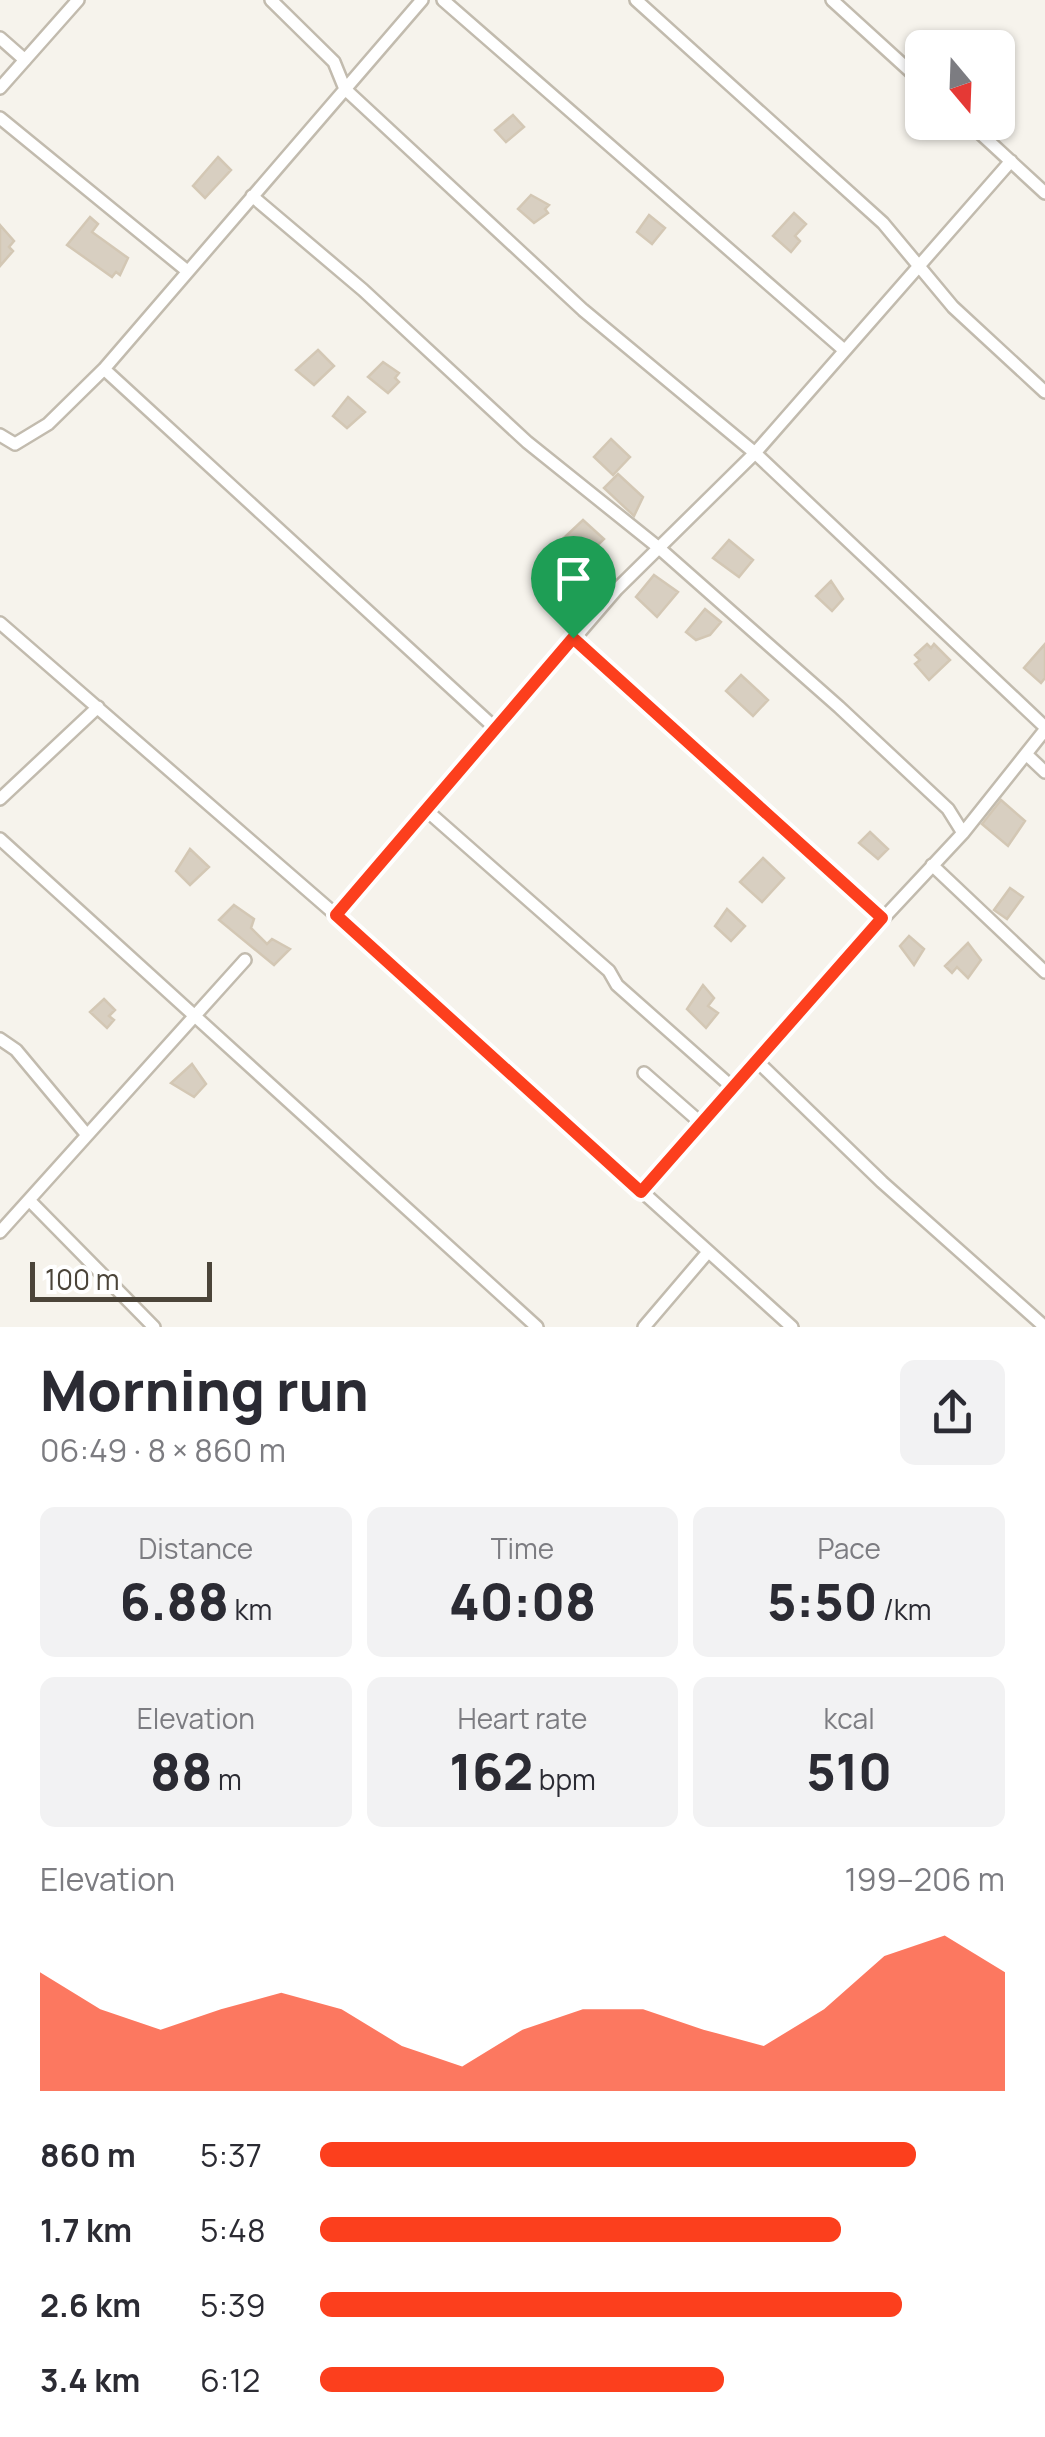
<!DOCTYPE html>
<html lang="en">
<head>
<meta charset="utf-8">
<style>
	:root { --surface:#fff; --page:#f2f2f3; --text:#2b2b33; --muted:#7c7c81; --accent:#fc3f1d }
	body { margin:0; font-family:Manrope,sans-serif; background:var(--page); color:var(--text); height:100vh; display:flex; flex-direction:column; font-size:38px; white-space:nowrap }
	* { box-sizing:border-box; margin:0 }
	p { font-size:32px; color:var(--muted) }
	.icon { flex:none; width:55px; height:55px; fill:none; stroke:currentColor; stroke-width:2; stroke-linecap:round; stroke-linejoin:round }
	.map { position:relative; height:1327px; overflow:hidden }
	.details { display:flex; flex-direction:column; background:var(--surface); flex:1 }
	.details>* { flex:none }
	.needle { width:65px; rotate:161deg }
	.fabs { position:absolute; left:905px; top:30px; display:grid; gap:20px }
	.fabs a { display:grid; place-items:center; width:110px; height:110px; border-radius:15px; background:var(--surface); box-shadow:0 2px 8px #0004; font-size:50px }
	.scale { position:absolute; left:30px; bottom:25px; width:182px; box-sizing:border-box; padding-left:10px; border:5px solid #4b4439; border-top:0; font-size:28px; line-height:35px; white-space:nowrap; color:#4b4439; -webkit-text-stroke:8px #fff; paint-order:stroke }
	.pin { position:absolute; display:grid; place-items:center; width:85px; height:85px; color:#fff; margin:-102px -42px; border-radius:50% 50% 50% 0; rotate:-45deg; box-shadow:0 0 10px #0007 }
	.pin .icon { rotate:45deg }
	.round { display:grid; place-items:center; flex:none; width:105px; height:105px; border-radius:15px; background:var(--page) }
	.overview { display:flex; align-items:center; justify-content:space-between; height:170px; padding:0 40px }
	h1 { font-size:55px; font-weight:800; line-height:75px }
	.stats { display:grid; grid-template-columns:repeat(3,1fr); gap:15px; height:170px; padding:10px 40px }
	.stats div { display:grid; align-content:center; border-radius:15px; background:var(--page); text-align:center }
	.stats b { font-size:50px; font-weight:800 }
	.stats small { font-size:28px; font-weight:400 }
	.stats p { font-size:28px }
	.chart { height:280px; padding:20px 40px }
	.chart p { display:flex; justify-content:space-between }
	.chart svg { width:100%; height:180px; margin-top:10px; fill:var(--accent); opacity:.7 }
	ul { padding:0 40px; list-style:none; font-size:32px }
	li { display:grid; grid-template-columns:160px 120px 1fr; align-items:center; height:75px }
	li i { height:25px; border-radius:12px; background:var(--accent) }
	.map>svg:first-child { display:block }
	.building { fill:#d8cfc1; stroke:#d3c7b4; stroke-width:2.5 }
	.lines { fill:none; stroke-linecap:round; stroke-linejoin:round }
	.street-casing { stroke:#c2bbae; stroke-width:16 }
	.street { stroke:#fff; stroke-width:11 }
	.route-casing { stroke:#fff; stroke-width:20 }
	.route { stroke:#fc3f1d; stroke-width:12 }
</style>
</head>
<body>
<div class="map">
<svg width="1045" height="1327" viewBox="0 0 1045 1327">
	<rect width="100%" height="100%" fill="#f6f3ec"/>
	<path class="building" d="M513,115L524,127L506,142L495,130Z
		M218,157L231,170L205,198L193,186Z
		M531,195L549,205L545,209L548,213L534,223L518,209Z
		M794,213L806,224L795,236L800,241L791,252L773,236Z
		M649,215L665,228L652,244L637,232Z
		M90,217L98,224L92,232L128,258L120,275L116,272L112,277L67,245Z
		M0,225L14,241L9,247L13,251L0,266Z
		M318,350L334,366L314,385L296,370Z
		M383,362L399,373L395,378L399,382L388,393L368,377Z
		M348,397L365,412L347,428L333,416Z
		M611,439L630,457L613,475L594,457Z
		M618,474L643,497L634,516L604,488Z
		M583,520L604,539L573,569L552,549Z
		M729,540L753,560L739,577L713,558Z
		M654,575L678,592L657,617L636,597Z
		M831,581L843,599L832,611L816,596Z
		M705,609L721,622L710,635L696,640L686,632Z
		M927,644L931,648L934,644L950,660L929,680L915,664L920,660L915,655Z
		M1045,644V678L1041,683L1024,668Z
		M741,675L768,700L753,716L726,691Z
		M1001,800L1025,821L1008,846L982,824Z
		M870,832L888,849L878,859L859,843Z
		M190,849L209,867L190,885L176,871Z
		M763,858L784,878L762,902L740,882Z
		M1010,888L1023,897L1007,919L994,910Z
		M234,905L254,919L251,928L267,944L272,939L290,949L274,965L219,920Z
		M727,909L745,926L731,941L715,926Z
		M909,936L924,949L914,965L900,946Z
		M968,943L981,960L968,978L957,967L952,973L945,966Z
		M703,985L714,998L708,1006L718,1013L706,1028L687,1009Z
		M104,999L115,1010L109,1016L114,1020L107,1028L90,1012Z
		M192,1064L206,1084L194,1097L171,1083Z"/>
	<g class="lines">
		<g class="street-casing">
			<path id="street" d="M271,0L334,62L345,89L583,310L755,453L1045,727
				M443,0L844,350
				M636,0L883,223L953,307L1045,392
				M832,0L922,82
				M0,38L25,60
				M0,88L78,0
				M0,118L186,270
				M968,122L1045,193
				M252,196L363,290L527,442L659,548L839,707L948,809L963,833
				M104,369L494,727
				M0,435L15,444L48,424L104,369L422,0
				M0,623L336,915L792,1327
				M573,638L882,918
				M1026,754L1045,772
				M0,799L98,707
				M425,809L609,971L617,985L732,1087
				M0,839L537,1327
				M932,865L1045,972
				M336,915L617,589L755,453L1011,161
				M0,1039L16,1050L87,1135
				M756,1060L882,1182L1045,1327
				M644,1073L701,1123
				M641,1192L822,984L963,833L1045,730
				M29,1200L154,1327
				M0,1232L245,960
				M644,1327L708,1252"/>
		</g>
		<use href="#street" class="street"/>
	</g>
	<g class="lines">
		<g class="route-casing">
			<path id="route" d="M573,638L882,918L641,1192L336,915Z"/>
		</g>
		<use href="#route" class="route"/>
	</g>
</svg>
<div class="fabs">
<a><svg class="needle" viewBox="-14 -14 28 28"><path d="M0-13l5 13h-10z" fill="#e53935"/><path d="M0 13l5-13h-10z" fill="#7c7c81"/></svg></a>
</div>
<div class="scale">100 m</div>
<div class="pin" style="left:573px;top:638px;background:#1e9e55"><svg class="icon" aria-label="arrive" viewBox="0 0 24 24"><path d="M6 21V4h12l-3 4 3 4H6"/></svg></div>
</div>
<section class="details">
<div class="overview"><div><h1>Morning run</h1><p>06:49 · 8 × 860 m</p></div><a class="round"><svg class="icon" aria-label="share" viewBox="0 0 24 24"><path d="M12 15V3M7 8l5-5 5 5M5 13v7h14v-7"/></svg></a></div>
<div class="stats">
<div><p>Distance</p><b>6.88<small> km</small></b></div>
<div><p>Time</p><b>40:08</b></div>
<div><p>Pace</p><b>5:50<small> /km</small></b></div>
</div>
<div class="stats">
<div><p>Elevation</p><b>88<small> m</small></b></div>
<div><p>Heart rate</p><b>162<small> bpm</small></b></div>
<div><p>kcal</p><b>510</b></div>
</div>
<div class="chart"><p><span>Elevation</span>199–206 m</p>
<svg viewBox="0 0 160 44" preserveAspectRatio="none"><path d="M0 44V15L10 24L20 29L30 24L40 20L50 24L60 33L70 38L80 29L90 24L100 24L110 29L120 33L130 24L140 11L150 6L160 15V44z"/></svg>
</div>
<ul>
<li><b>860 m</b>5:37<i style="width:87%"></i></li>
<li><b>1.7 km</b>5:48<i style="width:76%"></i></li>
<li><b>2.6 km</b>5:39<i style="width:85%"></i></li>
<li><b>3.4 km</b>6:12<i style="width:59%"></i></li>
</ul>
</section>
</body>
</html>
